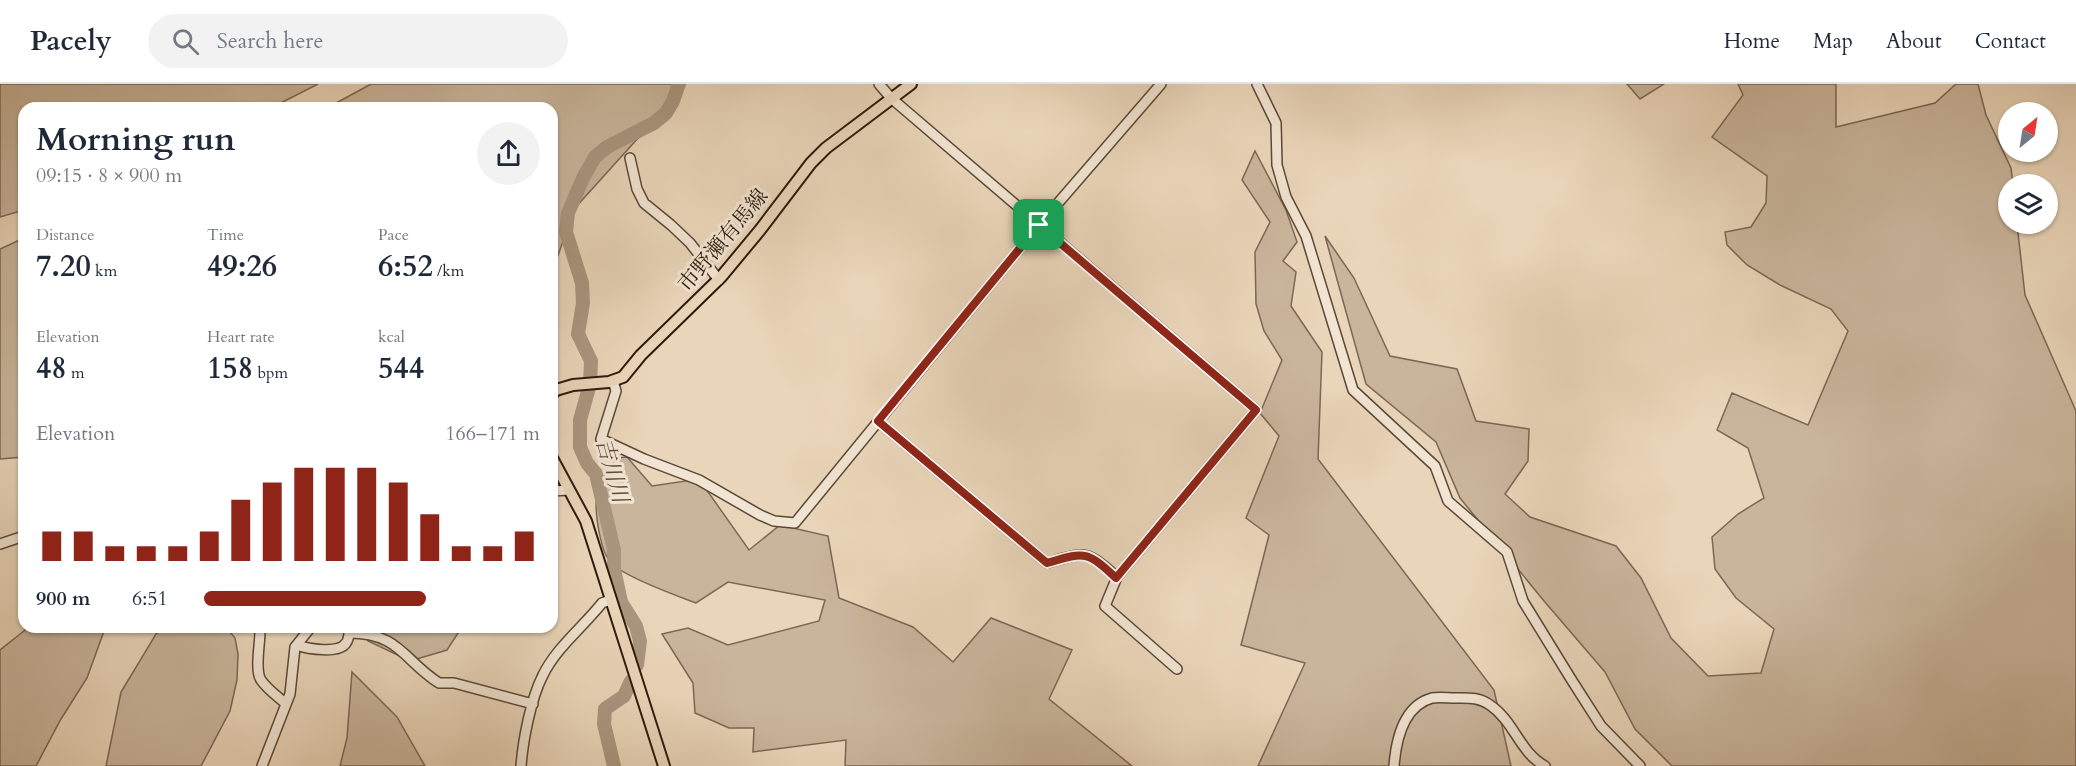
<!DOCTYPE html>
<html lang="en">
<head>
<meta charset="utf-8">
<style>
	:root { --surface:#fff; --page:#f2f2f3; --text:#1f2937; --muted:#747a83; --line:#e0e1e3; --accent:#8f2418 }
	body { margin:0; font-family:Cardo,"Noto Serif JP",serif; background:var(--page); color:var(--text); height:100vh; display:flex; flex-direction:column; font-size:22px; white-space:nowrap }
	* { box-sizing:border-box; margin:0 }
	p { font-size:20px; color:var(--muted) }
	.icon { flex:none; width:33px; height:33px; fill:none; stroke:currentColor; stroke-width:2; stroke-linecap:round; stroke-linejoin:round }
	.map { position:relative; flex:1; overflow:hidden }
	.panel { position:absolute; left:18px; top:18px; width:540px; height:531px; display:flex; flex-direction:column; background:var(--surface); border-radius:18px; box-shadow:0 2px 4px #0004 }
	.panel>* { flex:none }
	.needle { width:39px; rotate:30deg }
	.fabs { position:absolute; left:1998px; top:18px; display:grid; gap:12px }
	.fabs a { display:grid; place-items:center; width:60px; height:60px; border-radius:50%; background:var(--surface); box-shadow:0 2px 4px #0004; font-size:30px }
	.pin { position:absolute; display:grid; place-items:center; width:51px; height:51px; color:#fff; margin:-26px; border-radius:12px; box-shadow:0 3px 9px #0006 }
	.round { display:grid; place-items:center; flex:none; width:63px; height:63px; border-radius:32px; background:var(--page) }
	.head { display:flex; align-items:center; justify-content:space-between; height:102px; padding:0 18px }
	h1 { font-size:33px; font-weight:800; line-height:45px }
	.stats { display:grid; grid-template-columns:repeat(3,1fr); gap:9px; height:102px; padding:6px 18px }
	.stats div { display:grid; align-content:center }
	.stats b { font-size:30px; font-weight:800 }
	.stats small { font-size:16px; font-weight:400 }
	.stats p { font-size:16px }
	.chart { height:168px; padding:12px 18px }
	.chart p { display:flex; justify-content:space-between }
	.chart svg { width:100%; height:108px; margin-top:6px; stroke:var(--accent); stroke-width:6 }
	ul { padding:0 18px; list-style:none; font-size:20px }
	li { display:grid; grid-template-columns:96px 72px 1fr; align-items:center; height:45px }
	li i { height:15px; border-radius:8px; background:var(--accent) }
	header { display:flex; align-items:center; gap:36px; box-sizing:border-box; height:84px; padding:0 30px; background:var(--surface); border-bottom:2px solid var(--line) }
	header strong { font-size:28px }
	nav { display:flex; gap:33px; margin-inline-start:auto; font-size:21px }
	.search { width:420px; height:54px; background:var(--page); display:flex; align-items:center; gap:15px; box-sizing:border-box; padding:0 21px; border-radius:33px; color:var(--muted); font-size:22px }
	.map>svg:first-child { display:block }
	.green { fill:#c9b59c; stroke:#7b6754; stroke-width:1.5 }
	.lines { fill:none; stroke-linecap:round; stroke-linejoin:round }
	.river { stroke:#a9957e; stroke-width:14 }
	.minor-casing { stroke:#5c4837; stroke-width:12 }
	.major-casing { stroke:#2d190c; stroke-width:14 }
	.minor { stroke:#f1e4d2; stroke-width:9 }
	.major { stroke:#e9d5b9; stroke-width:10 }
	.route-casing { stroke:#fff; stroke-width:12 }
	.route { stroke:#8f2418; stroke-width:8 }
	.labels { text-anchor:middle; stroke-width:6; stroke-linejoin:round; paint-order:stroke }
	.street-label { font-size:21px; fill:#2d190c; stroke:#f1e4d2 }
	.water-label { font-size:22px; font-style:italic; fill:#5f4b3a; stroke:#f1e4d2 }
</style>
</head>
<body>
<header>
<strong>Pacely</strong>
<div class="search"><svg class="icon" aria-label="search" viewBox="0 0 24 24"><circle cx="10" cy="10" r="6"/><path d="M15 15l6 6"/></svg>Search here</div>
<nav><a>Home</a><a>Map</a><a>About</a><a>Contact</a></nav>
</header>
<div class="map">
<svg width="2076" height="682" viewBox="0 0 2076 682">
	<rect width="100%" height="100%" fill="#e9d5b9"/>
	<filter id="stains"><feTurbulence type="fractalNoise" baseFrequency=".00333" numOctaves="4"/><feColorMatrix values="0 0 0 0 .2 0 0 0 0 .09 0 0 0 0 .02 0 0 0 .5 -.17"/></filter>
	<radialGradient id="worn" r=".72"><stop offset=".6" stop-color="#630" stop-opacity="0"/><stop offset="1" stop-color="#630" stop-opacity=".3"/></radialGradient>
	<path class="green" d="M0,0H318L271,24H24V126L0,133Z
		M371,0H676L658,32L575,124L552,188V24H327Z
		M1627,0H1664L1640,15Z
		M1738,0H1836V43L1935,19L1956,0H1978L1986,31L2011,84L2013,100H2008V140H2017L2025,211L2076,327V682H1672L1635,645L1605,588L1544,517L1460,414L1436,358L1366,300L1325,152L1354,194L1390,272L1457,285L1476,337L1529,345L1528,377L1505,410L1530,433L1616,462L1641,494L1671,554L1708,592L1761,589L1774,545L1736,514L1715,485L1712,453L1738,430L1764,414L1748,364L1717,346L1732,309L1808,341L1848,247L1831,225L1780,201L1747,181L1727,161L1725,148L1751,143L1766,119L1767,92L1712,53L1743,11Z
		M1255,67L1286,126L1297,158L1283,177L1296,188L1291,222L1322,268L1318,375L1494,606L1511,682H1258L1305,579L1241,561L1269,451L1246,434L1279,352L1260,329L1282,276L1264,247L1256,220L1255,168L1270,138L1242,96Z
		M24,154V373L0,375V165Z
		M627,373L652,402L699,395L749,466L780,441L828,452L839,514L913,543L953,578L991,534L1072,566L1049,615L1132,682H845L846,656L753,668L754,644H729L695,629L693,599L662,550L688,544L728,561L819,537L825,516L728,498L696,519C677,512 626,493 612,480C600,469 594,426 597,410C599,397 610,384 617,374Z
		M29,543H104V547L87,594L61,635L36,682H0V566Z
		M166,543H226L235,554L238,570L237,596L230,627L201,682H106L121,608L156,550Z
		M361,543H462L447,566L410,577L368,557Z
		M352,588L397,633L425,682H340L347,654Z"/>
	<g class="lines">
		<path class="river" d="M637,581L640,557L636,542L621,518L614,485V466L596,390L587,379L580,363V336L590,300L591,277L578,250L583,219L582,199L566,148L568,129L584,92L595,73L607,63L654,39L666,29L673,17L679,0
			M614,682L604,640L605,625L624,612L631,597"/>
		<g class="minor-casing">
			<path id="minor" d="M879,0L891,14L1256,326L1117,493L1105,522L1177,585
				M1257,0L1276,39L1277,81L1286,113L1306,152L1353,306L1435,382L1448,417L1507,468L1523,517L1571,595L1601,642L1640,682
				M630,74L637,105L644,119L671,141L690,159L719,196
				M613,297L616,307L601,355L644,375L699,396L760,431L774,437L795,439L1039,141L1161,0
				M878,337L1047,479C1086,468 1085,465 1117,493
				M552,407L569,406
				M0,460L24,452
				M260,543C261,556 254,586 261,596C267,605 277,612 285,619
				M297,561C308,565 339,570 346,559C348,557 349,551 349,549C400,549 403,576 439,599H454L533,620
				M262,682L290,610L295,563L311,543
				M521,682C523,656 531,614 543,591C556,564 583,543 602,519L610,516
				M1394,682C1396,656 1403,622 1432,614C1438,613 1448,614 1455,614C1468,614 1479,613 1490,621C1514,637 1520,669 1545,682"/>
		</g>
		<g class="major-casing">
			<path id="major" d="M552,310L556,306L573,301L609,298L623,293L641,271L721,193L760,146L811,79L826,64L911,0
				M552,374L586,437L664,682"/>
		</g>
		<use href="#minor" class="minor"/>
		<use href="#major" class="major"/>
	</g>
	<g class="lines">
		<g class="route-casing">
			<path id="route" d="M1039,141L1256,326L1116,494C1086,466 1085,468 1047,479L878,337Z"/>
		</g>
		<use href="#route" class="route"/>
	</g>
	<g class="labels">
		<g class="street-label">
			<text transform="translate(723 156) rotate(-50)" y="7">市野瀬有馬線</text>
		</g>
		<g class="water-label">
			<text transform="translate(613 386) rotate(74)" y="8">吉川川</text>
		</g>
	</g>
	<rect width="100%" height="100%" filter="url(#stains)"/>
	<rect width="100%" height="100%" fill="url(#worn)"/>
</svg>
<div class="fabs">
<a><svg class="needle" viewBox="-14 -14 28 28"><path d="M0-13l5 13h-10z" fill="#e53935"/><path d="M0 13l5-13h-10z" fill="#747a83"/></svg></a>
<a><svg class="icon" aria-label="layers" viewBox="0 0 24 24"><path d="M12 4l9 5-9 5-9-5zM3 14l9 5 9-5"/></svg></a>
</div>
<div class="pin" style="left:1039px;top:141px;background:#1e9e55"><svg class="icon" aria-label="arrive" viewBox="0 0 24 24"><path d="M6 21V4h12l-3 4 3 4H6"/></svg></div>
<section class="panel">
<div class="head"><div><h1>Morning run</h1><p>09:15 · 8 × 900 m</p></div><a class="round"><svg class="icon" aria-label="share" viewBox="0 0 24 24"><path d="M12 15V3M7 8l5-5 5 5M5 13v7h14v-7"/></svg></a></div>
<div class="stats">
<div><p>Distance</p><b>7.20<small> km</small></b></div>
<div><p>Time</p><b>49:26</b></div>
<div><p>Pace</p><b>6:52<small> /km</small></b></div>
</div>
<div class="stats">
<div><p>Elevation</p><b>48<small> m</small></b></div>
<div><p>Heart rate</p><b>158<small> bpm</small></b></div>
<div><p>kcal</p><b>544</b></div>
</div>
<div class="chart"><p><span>Elevation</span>166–171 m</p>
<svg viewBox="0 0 160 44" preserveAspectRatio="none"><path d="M5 44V32M15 44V32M25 44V38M35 44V38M45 44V38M55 44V32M65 44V19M75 44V12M85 44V6M95 44V6M105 44V6M115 44V12M125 44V25M135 44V38M145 44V38M155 44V32"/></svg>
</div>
<ul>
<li><b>900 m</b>6:51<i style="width:66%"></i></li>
</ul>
</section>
</div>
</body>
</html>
